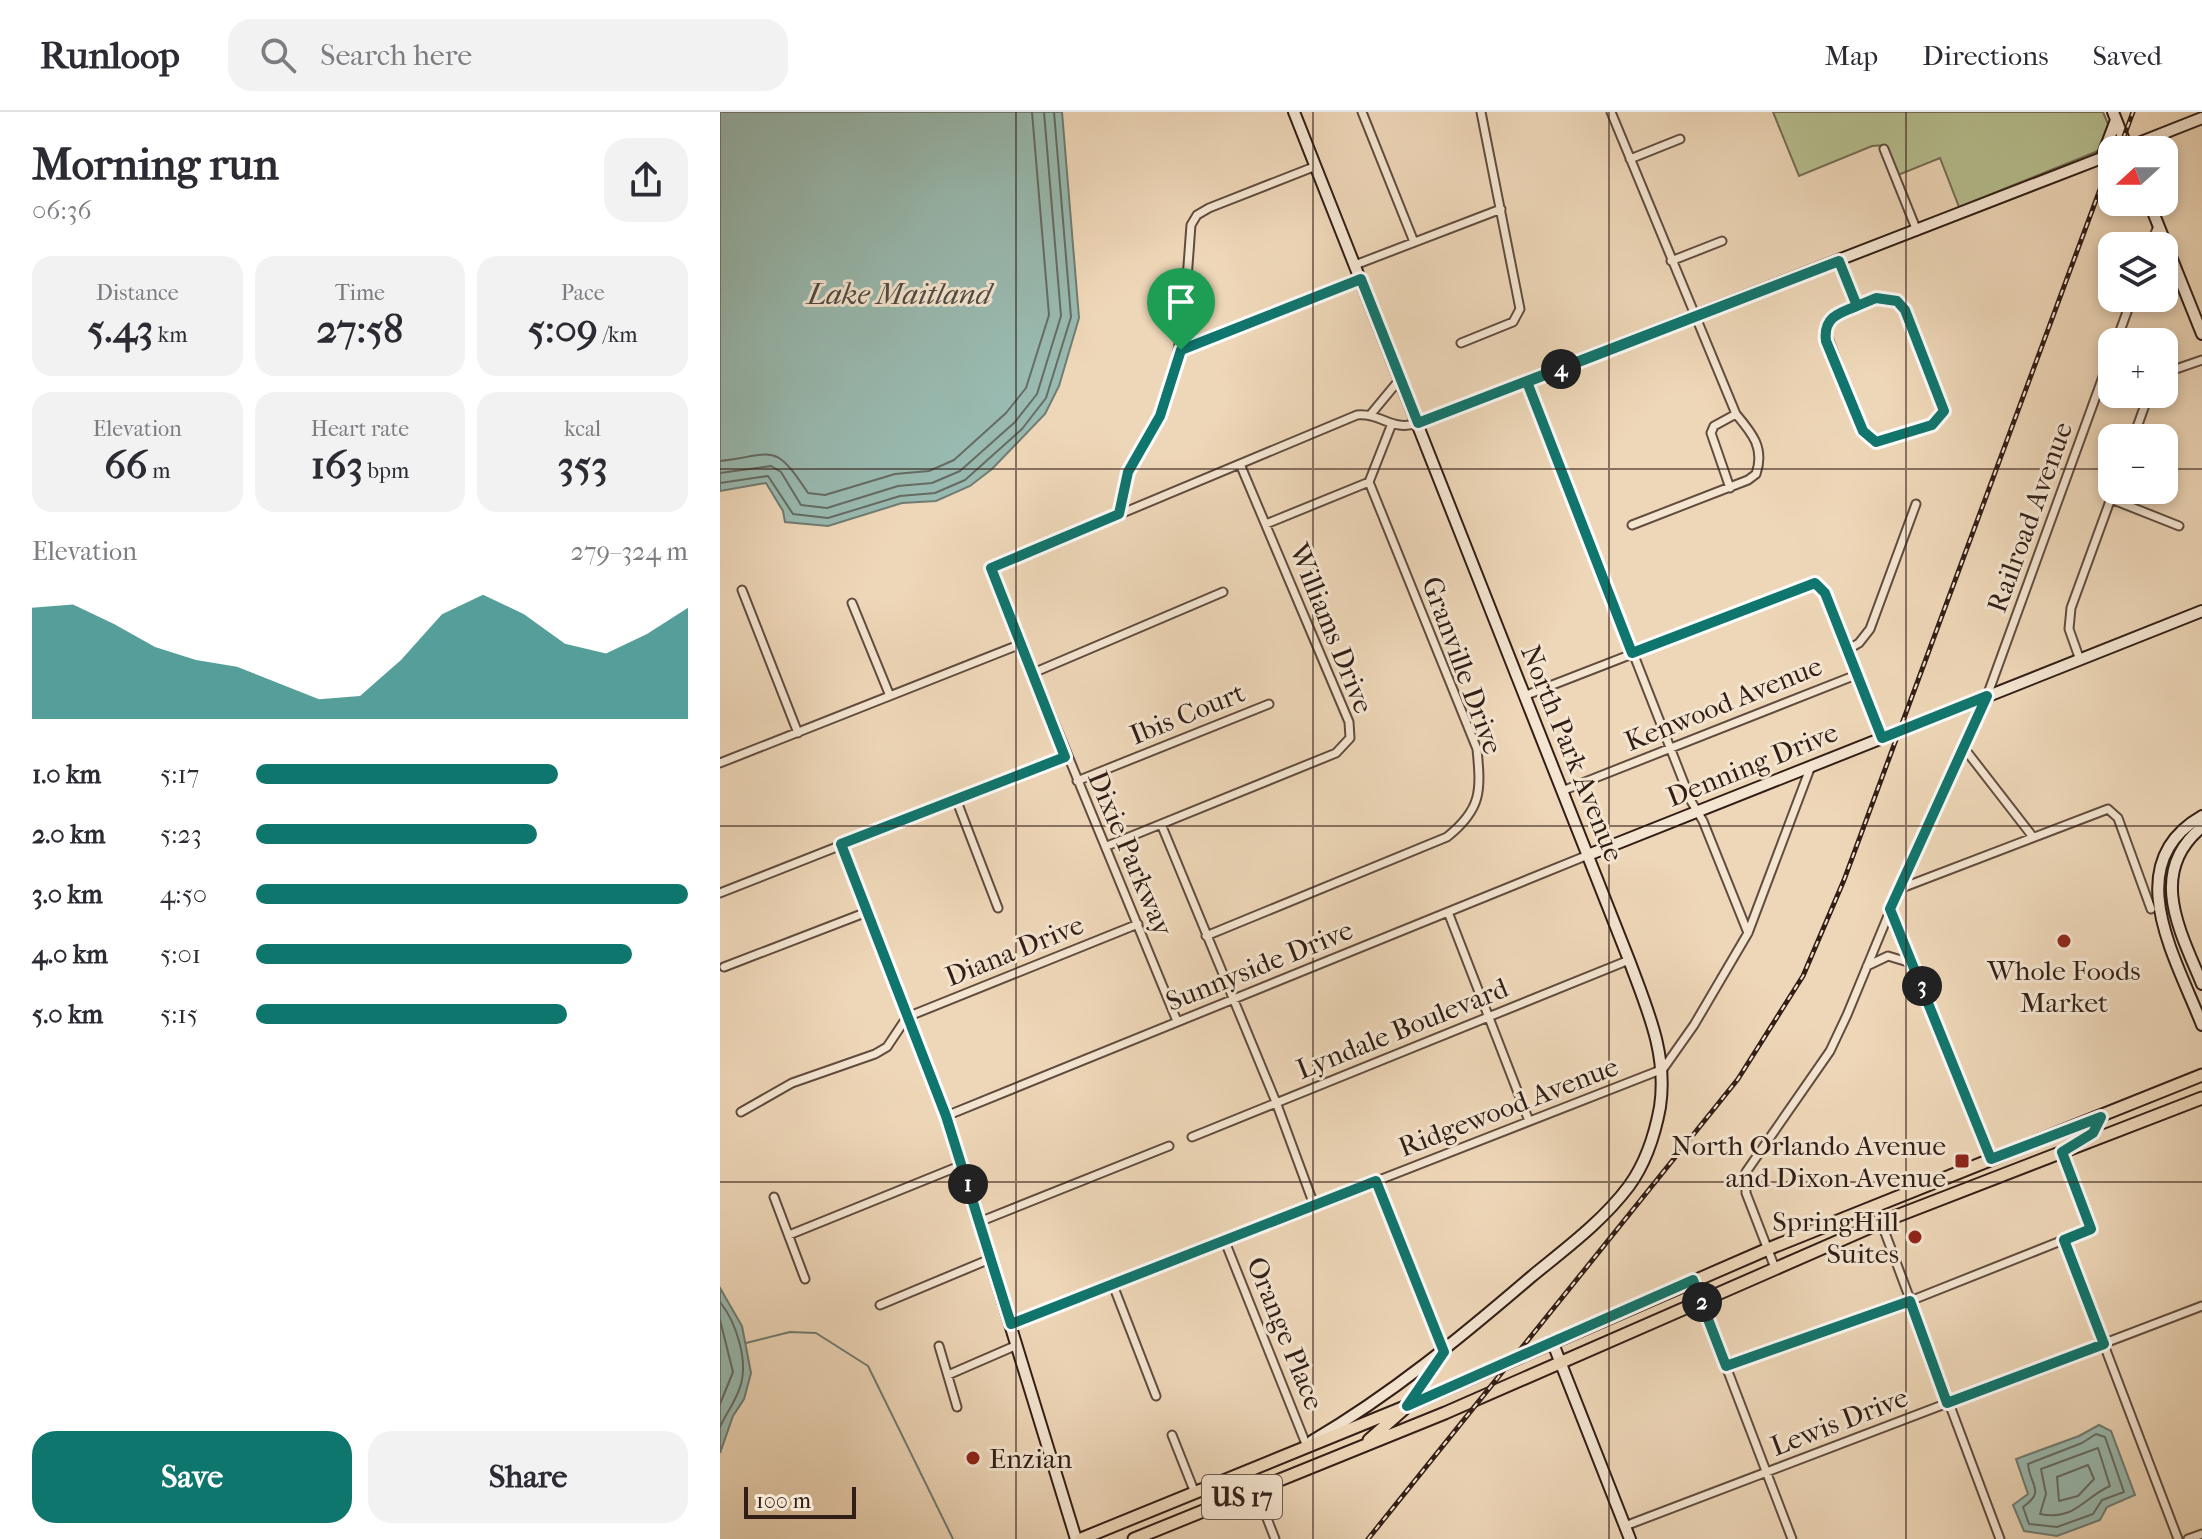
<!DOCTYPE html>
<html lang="en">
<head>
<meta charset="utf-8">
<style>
	:root { --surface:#fff; --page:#f2f2f3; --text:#2b2b33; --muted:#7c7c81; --line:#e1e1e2; --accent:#0f766e }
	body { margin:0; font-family:"IM FELL French Canon",serif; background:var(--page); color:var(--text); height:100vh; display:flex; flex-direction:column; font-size:30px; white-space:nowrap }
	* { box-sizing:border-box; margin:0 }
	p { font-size:26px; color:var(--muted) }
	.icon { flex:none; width:44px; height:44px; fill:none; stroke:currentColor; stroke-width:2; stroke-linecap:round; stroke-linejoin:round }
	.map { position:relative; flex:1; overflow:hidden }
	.side { display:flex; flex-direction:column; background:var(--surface); width:720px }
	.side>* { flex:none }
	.needle { width:52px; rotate:249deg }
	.fabs { position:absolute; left:1378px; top:24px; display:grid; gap:16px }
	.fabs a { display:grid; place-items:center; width:80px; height:80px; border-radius:16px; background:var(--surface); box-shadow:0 4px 12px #0003; font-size:40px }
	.scale { position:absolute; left:24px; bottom:20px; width:112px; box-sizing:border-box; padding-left:8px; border:4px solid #321e17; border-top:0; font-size:22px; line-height:28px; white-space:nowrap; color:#321e17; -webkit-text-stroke:6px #f4e5d1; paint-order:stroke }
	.pin { position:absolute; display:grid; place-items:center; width:68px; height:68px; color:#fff; margin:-82px -34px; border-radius:50% 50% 50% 0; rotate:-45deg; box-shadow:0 0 8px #0007 }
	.pin .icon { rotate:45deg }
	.km { position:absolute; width:40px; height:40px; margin:-20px; border-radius:50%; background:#222; color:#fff; font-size:22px; line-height:40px; text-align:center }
	.round { display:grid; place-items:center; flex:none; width:84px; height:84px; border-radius:24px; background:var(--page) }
	.overview { display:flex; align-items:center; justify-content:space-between; height:136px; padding:0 32px }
	h1 { font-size:44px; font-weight:800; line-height:60px }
	.stats { display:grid; grid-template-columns:repeat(3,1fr); gap:12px; height:136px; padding:8px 32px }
	.stats div { display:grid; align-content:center; border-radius:20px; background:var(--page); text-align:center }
	.stats b { font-size:40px; font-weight:800 }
	.stats small { font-size:22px; font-weight:400 }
	.stats p { font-size:22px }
	.chart { height:224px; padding:16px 32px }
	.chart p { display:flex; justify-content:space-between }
	.chart svg { width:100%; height:144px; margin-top:8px; fill:var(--accent); opacity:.7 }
	.primary-button { display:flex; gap:16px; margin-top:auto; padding:16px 32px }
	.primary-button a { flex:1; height:92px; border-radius:24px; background:var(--accent); color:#fff; font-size:32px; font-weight:800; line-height:92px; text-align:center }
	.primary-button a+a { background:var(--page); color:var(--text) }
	ul { padding:0 32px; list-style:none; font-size:26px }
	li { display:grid; grid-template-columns:128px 96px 1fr; align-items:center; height:60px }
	li i { height:20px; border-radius:10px; background:var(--accent) }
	header { display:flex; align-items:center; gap:48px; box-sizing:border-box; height:112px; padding:0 40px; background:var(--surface); border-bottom:2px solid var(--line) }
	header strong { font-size:38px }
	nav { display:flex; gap:44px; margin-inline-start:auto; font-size:28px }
	.search { width:560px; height:72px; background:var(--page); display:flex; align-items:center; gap:20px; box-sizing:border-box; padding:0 28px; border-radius:24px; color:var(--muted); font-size:30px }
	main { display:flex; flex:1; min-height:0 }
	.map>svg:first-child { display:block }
	.green { fill:#b6bf90; stroke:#746e54; stroke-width:2 }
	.water { fill:#99bab0; stroke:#707c73; stroke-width:2 }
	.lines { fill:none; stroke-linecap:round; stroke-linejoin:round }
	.shore { stroke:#666c64; stroke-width:2 }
	.stream { stroke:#707c73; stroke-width:2 }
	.street-casing { stroke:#614c3f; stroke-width:11 }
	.secondary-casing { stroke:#321e17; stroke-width:14 }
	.primary-casing { stroke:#321e17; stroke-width:15 }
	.street { stroke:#f4e5d1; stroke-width:7 }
	.secondary { stroke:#f4e5d1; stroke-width:10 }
	.primary { stroke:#eed7b8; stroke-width:11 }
	.rail-casing { stroke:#321e17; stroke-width:5 }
	.rail { stroke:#f4e5d1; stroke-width:2; stroke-dasharray:6; stroke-linecap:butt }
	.route-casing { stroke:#fff; stroke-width:16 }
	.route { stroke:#0f766e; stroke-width:10 }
	.grid { fill:none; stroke:#321e17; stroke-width:2; stroke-opacity:0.55 }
	.poi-dot { fill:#8f2418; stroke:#f4e5d1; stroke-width:3 }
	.labels { text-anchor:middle; stroke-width:6; stroke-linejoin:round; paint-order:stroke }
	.shield { fill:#f4e5d1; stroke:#6c5a4f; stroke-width:2 }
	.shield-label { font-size:26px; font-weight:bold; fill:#321e17 }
	.street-label { font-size:28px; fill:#321e17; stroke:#f4e5d1 }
	.poi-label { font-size:28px; fill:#321e17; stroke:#f4e5d1; text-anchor:end }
	.water-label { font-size:30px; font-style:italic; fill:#514d45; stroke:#f4e5d1 }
</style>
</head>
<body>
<header>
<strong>Runloop</strong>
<div class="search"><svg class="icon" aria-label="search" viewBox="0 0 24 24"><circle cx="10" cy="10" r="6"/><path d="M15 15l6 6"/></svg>Search here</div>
<nav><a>Map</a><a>Directions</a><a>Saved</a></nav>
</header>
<main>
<section class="side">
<div class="overview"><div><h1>Morning run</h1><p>06:36</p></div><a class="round"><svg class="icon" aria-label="share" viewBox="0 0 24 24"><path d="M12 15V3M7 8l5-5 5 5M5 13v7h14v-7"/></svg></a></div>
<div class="stats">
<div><p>Distance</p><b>5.43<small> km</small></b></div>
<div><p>Time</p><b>27:58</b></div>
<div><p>Pace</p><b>5:09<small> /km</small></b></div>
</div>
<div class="stats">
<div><p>Elevation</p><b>66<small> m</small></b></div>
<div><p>Heart rate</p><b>163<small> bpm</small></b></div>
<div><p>kcal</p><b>353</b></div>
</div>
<div class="chart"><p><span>Elevation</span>279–324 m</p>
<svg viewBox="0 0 160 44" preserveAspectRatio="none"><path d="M0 44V10L10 9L20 15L30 22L40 26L50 28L60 33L70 38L80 37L90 26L100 12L110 6L120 12L130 21L140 24L150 18L160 10V44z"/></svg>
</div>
<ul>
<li><b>1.0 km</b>5:17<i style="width:70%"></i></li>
<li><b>2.0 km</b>5:23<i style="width:65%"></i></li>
<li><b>3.0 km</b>4:50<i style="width:100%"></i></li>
<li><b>4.0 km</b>5:01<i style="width:87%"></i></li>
<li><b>5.0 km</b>5:15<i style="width:72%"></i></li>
</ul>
<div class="primary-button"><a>Save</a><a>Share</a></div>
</section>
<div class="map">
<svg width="1482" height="1427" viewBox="0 0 1482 1427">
	<rect width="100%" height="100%" fill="#eed7b8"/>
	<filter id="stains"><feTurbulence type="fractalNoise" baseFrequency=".0025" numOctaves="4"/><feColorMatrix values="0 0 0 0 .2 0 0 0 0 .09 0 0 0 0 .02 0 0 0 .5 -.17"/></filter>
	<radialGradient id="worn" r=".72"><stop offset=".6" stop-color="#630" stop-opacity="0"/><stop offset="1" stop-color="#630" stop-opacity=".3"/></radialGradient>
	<path class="green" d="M1053,0H1383L1390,17L1383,37L1239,95L1220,46L1178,63L1166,33L1152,34L1079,64Z"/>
	<path class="water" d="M0,0H342L359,206L339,274L325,302L272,357L250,374L216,389L182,391L108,414L65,410L63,399L46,371L0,379Z
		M0,1176L22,1214L31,1261L24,1287L13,1304L0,1341Z
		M1379,1313L1391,1319L1415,1383L1387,1395L1380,1408L1337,1424L1304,1419L1293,1393L1308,1382L1296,1347L1359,1324Z"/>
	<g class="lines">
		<path class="shore" d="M0,349C56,342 54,330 88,381L105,383L175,362L209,359L234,348L286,301L306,276L329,203L312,0
			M0,361L51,354L61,360L81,393L107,396L178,374L212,371L240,359L295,310L317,282L341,204L324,0
			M0,371L48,364L73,402L108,406L180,384L215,381L245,368L302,317L326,286L351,205L334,0
			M0,1190C16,1210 29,1249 20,1275C16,1289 6,1301 0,1315
			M0,1208L13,1260L0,1292
			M1376,1322L1385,1325L1404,1380L1382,1388L1373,1402L1337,1415L1309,1412L1303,1395C1326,1379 1310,1374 1308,1352L1362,1331Z
			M1378,1336L1390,1374C1363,1386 1355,1409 1320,1402L1326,1382L1321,1357Z
			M1368,1353L1374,1367L1358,1384L1339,1389L1337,1365Z"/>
		<path class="stream" d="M26,1231L70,1220L96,1221L148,1254L233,1427"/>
		<g class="street-casing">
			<path id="street" d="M642,0L694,130
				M891,0L1016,302C1032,321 1045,336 1036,362L1028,368L912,413
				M1164,37L1197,119
				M910,47L960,27
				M1430,134L1438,114
				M951,149L1002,129
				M1119,149L1137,194
				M635,153L781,97
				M1156,186L1177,189L1185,198L1224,299L1212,313L1156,330L1143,319L1105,218L1117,202Z
				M1396,230L1412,186
				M741,231L793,210L800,197L761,0
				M461,238L641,167
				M1444,265L1453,258L1482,248
				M807,270L971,689L983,709L1028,821
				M651,302L680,267
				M1413,326L1429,282
				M1010,376L991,321L994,314L1016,302
				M1391,387L1459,414
				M399,402C402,357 427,340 441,301C464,240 466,178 471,113L477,103L489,96L596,54
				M546,412L649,370L671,314
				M22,478L78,621
				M132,491L170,584
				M1127,538L1139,531L1150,517L1196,392
				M1360,548L1349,517L1351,496L1394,378
				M313,561L503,480
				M804,584L1095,471L1105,481L1162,626
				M1244,636L1313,725
				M0,651L301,532
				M357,669L549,592
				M842,679L1136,563
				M236,687L278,796
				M441,712L556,990L594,1093
				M121,732L226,1004L868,743
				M387,734L616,641L630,626L629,610L520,352
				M1179,777L1388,697L1398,706L1431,797
				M0,781L345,645
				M1170,797L1271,1047
				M728,800L809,1009
				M486,824L727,725C762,697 761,679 757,637L649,370
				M1147,854L1168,844L1191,851
				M4,855L147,800
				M457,909C395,757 332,607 271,456L637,303C662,301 672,320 698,311
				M21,1000L72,971L155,942L167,935L187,905L418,812
				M472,1025L909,848
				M656,1069L724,1240
				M54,1085L85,1167
				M1155,1094L1280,1427
				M259,1110L449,1034
				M69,1123L242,1053
				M504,1127L586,1332
				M1344,1128L1458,1427
				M1055,1156L1026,1081V1060L1110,939L1127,903L1179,777L1267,584L1392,240
				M973,1168L1072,1427
				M393,1173L436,1284
				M160,1193L270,1147
				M291,1212L943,957L974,913L1028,821L1091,654
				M219,1234L237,1295
				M1006,1254L1190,1189L1371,1117L1342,1040
				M228,1263L297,1233
				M452,1323L475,1381
				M529,1360L555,1427
				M905,1414L1482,1194
				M1468,1427L1482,1422"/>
		</g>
		<g class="secondary-casing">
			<path id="secondary" d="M574,0L909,848C927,897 948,942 940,995C935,1022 925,1052 909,1074C882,1110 845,1137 811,1165C741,1225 672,1282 592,1329
				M1393,0L1408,38
				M1401,38L1482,6
				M1382,45L1396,8
				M1429,90L1482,222
				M698,311L1392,42
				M1482,704C1398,752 1456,846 1482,913
				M1482,715C1427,760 1460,819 1482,872
				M868,743L1482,499
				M226,1004L356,1427
				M832,1229L910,1427
				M687,1294L719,1248"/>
		</g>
		<g class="primary-casing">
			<path id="primary" d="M649,1328L684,1297
				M361,1427L687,1294L1048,1137L1482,963
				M414,1427L725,1301L1169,1107L1482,986"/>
		</g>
		<use href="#street" class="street"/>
		<use href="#secondary" class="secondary"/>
		<use href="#primary" class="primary"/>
		<g class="rail-casing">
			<path id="rail" d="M1399,38L1413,0
				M648,1427L1018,967L1083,864L1124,768L1392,45"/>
		</g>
		<use href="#rail" class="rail"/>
	</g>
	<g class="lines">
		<g class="route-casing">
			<path id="route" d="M461,238L440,304L408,360L399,402L271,456L345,645L121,732L226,1004L291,1212L656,1069L724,1240L687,1294L973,1168L1006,1254L1190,1189L1227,1291L1384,1232L1344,1128L1371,1117L1342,1040L1373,1021L1381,1005L1271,1047L1170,797L1267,584L1162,626L1105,481L1095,471L912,541L807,270L1119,149L1137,194L1156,186L1177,189L1185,198L1224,299L1212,313L1156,330L1143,319L1106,229C1103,206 1118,201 1137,194L1119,149L698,311L641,167L461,238"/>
		</g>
		<use href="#route" class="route"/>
	</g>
	<path class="grid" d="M296,0V1427M593,0V1427M889,0V1427M1186,0V1427M0,357H1392M1444,357H1482M0,714H1482M0,1070H1482"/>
	<g class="poi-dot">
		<circle cx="1344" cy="829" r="8"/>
		<rect x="1234" y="1041" width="16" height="16" rx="4"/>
		<circle cx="1195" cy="1125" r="8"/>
		<circle cx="253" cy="1346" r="8"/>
	</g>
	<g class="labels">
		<rect class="shield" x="482" y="1363" width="80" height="44" rx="6"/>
		<g class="shield-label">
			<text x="522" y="1394">US 17</text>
		</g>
		<g class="street-label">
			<text transform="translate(1309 405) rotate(-70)" y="10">Railroad Avenue</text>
			<text transform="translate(612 516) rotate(68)" y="10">Williams Drive</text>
			<text transform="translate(743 553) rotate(70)" y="10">Granville Drive</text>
			<text transform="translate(1003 591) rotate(-22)" y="10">Kenwood Avenue</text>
			<text transform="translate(467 601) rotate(-22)" y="10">Ibis Court</text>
			<text transform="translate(853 641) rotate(68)" y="10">North Park Avenue</text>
			<text transform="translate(1032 652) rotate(-22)" y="10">Denning Drive</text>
			<text transform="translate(411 741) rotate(67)" y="10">Dixie Parkway</text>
			<text transform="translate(294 838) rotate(-22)" y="10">Diana Drive</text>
			<text transform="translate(539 853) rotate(-22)" y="10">Sunnyside Drive</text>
			<text transform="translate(682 916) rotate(-22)" y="10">Lyndale Boulevard</text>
			<text transform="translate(788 994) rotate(-21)" y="10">Ridgewood Avenue</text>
			<text transform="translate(566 1221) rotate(68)" y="10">Orange Place</text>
			<text transform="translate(1119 1309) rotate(-21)" y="10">Lewis Drive</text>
		</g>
		<g class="poi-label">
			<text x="1344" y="868" text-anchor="middle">Whole Foods<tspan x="1344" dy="32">Market</tspan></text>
			<text x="1226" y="1043">North Orlando Avenue<tspan x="1226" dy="32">and Dixon Avenue</tspan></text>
			<text x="1179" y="1119">SpringHill<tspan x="1179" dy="32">Suites</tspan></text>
			<text x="269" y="1356" text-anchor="start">Enzian</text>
		</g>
		<g class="water-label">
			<text x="179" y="192">Lake Maitland</text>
		</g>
	</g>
	<rect width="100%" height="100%" filter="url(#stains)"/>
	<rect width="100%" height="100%" fill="url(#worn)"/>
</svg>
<div class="fabs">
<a><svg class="needle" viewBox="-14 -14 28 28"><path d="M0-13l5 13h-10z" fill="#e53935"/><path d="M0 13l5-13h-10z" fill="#7c7c81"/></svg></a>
<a><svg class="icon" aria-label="layers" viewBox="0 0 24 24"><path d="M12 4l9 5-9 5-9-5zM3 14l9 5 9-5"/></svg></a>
<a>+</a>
<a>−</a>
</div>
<div class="scale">100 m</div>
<div class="pin" style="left:461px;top:238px;background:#1e9e55"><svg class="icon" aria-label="arrive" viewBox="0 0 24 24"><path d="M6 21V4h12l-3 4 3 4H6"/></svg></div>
<b class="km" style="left:248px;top:1072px">1</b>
<b class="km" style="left:982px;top:1190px">2</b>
<b class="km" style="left:1202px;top:874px">3</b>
<b class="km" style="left:841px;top:257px">4</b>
</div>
</main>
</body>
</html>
